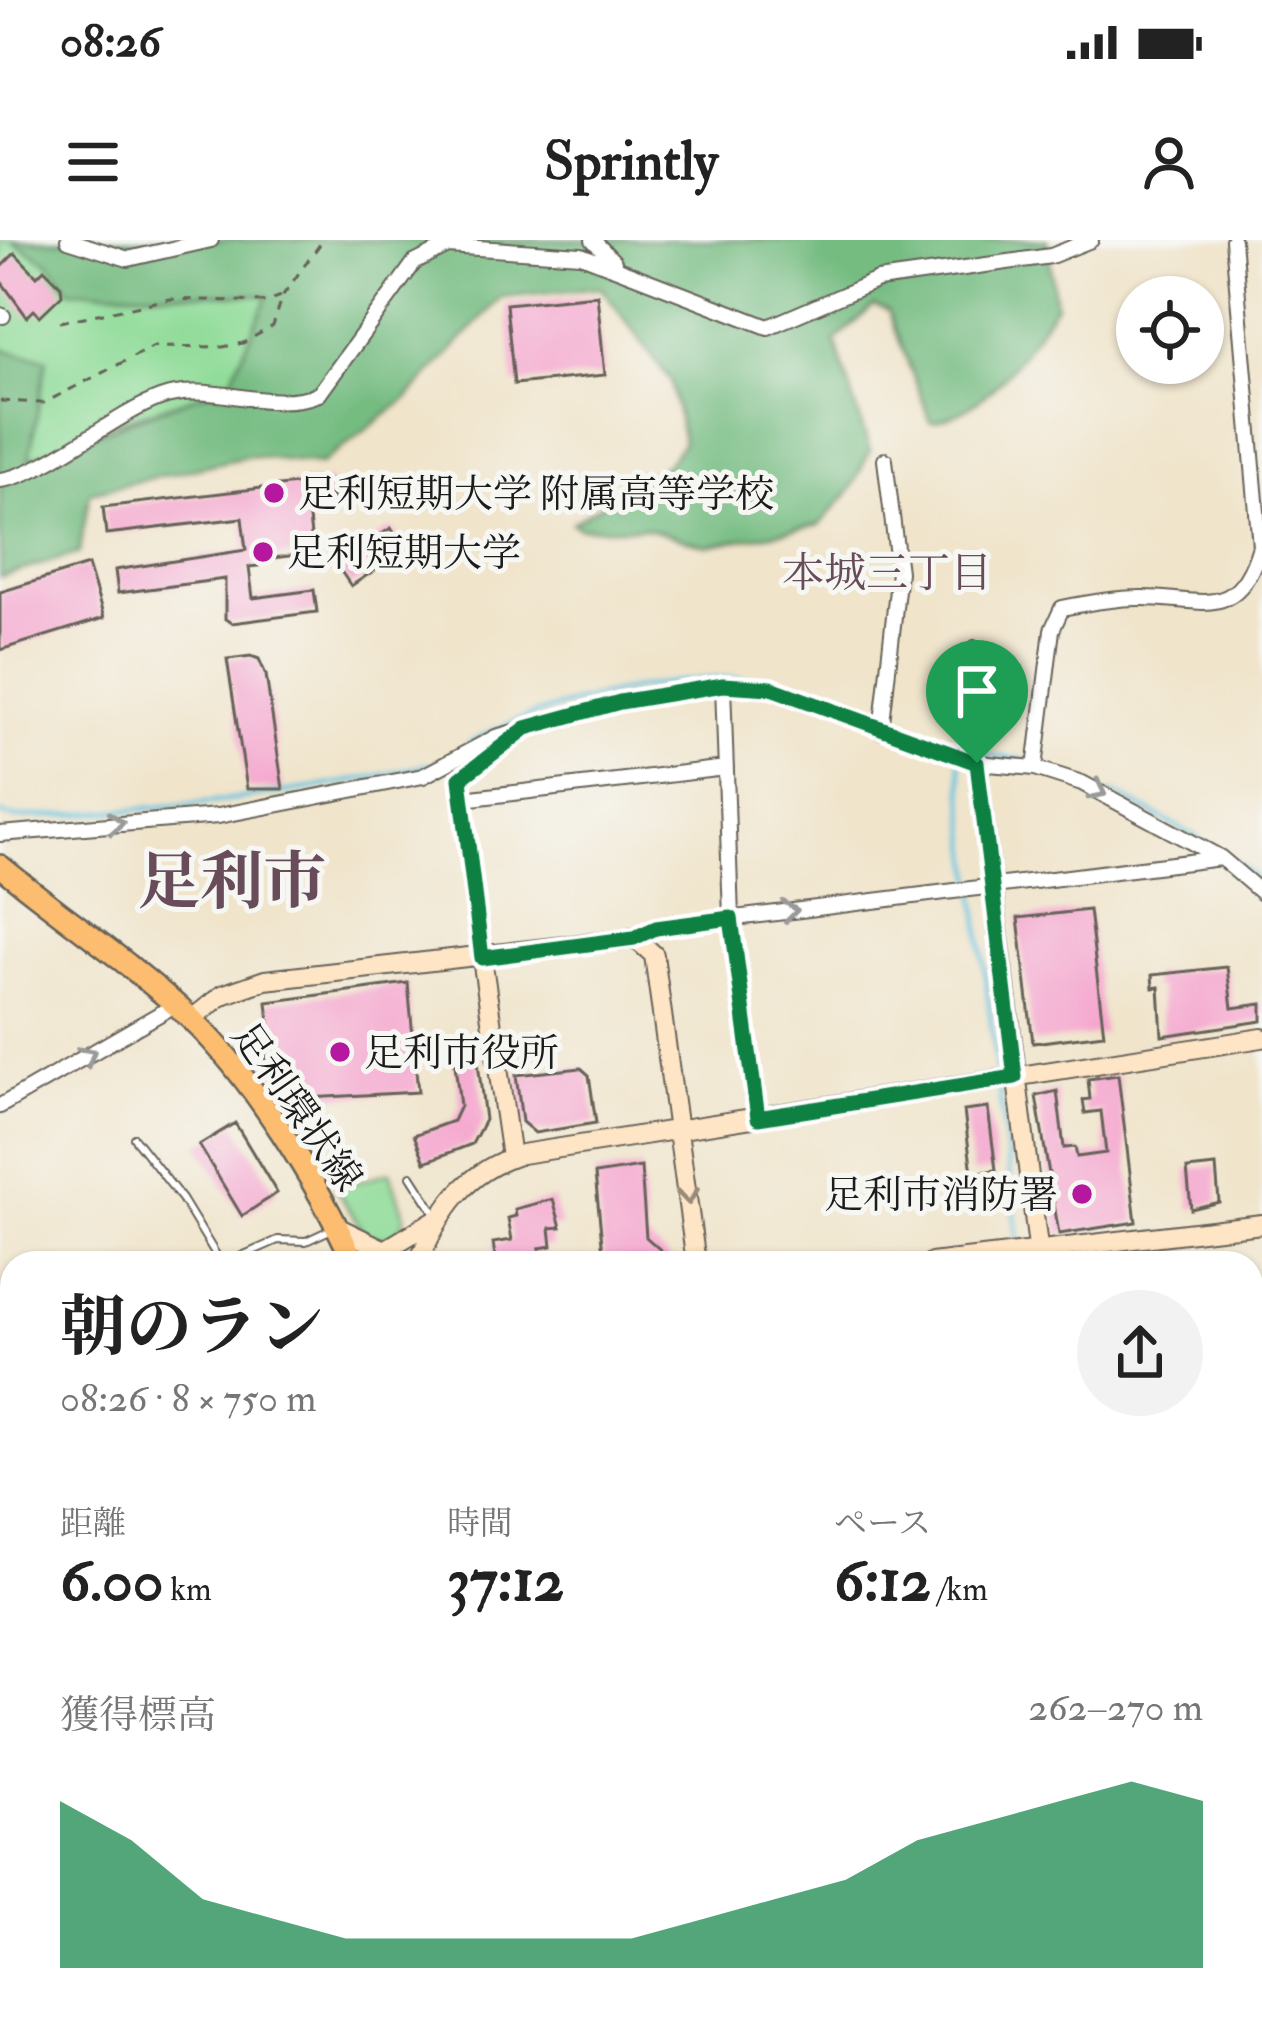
<!DOCTYPE html>
<html lang="ja">
<head>
<meta charset="utf-8">
<style>
	:root { --surface:#fff; --page:#f2f2f2; --text:#222; --muted:#767676; --accent:#0b8043 }
	body { margin:0; font-family:"IM FELL Double Pica","Noto Serif JP",serif; background:var(--page); color:var(--text); height:100vh; display:flex; flex-direction:column; font-size:45px; white-space:nowrap }
	* { box-sizing:border-box; margin:0 }
	p { font-size:39px; color:var(--muted) }
	.icon { flex:none; width:66px; height:66px; fill:none; stroke:currentColor; stroke-width:2; stroke-linecap:round; stroke-linejoin:round }
	.map { position:relative; flex:1; overflow:hidden }
	.sheet { position:absolute; left:0px; top:1011px; width:1263px; height:771px; display:flex; flex-direction:column; background:var(--surface); border-radius:36px 36px 0 0; box-shadow:0 3px 9px #0004 }
	.sheet>* { flex:none }
	.controls { position:absolute; left:1116px; top:36px; display:grid; gap:24px }
	.controls a { display:grid; place-items:center; width:108px; height:108px; border-radius:50%; background:var(--surface); box-shadow:0 3px 9px #0004; font-size:60px }
	.pin { position:absolute; display:grid; place-items:center; width:102px; height:102px; color:#fff; margin:-123px -51px; border-radius:50% 50% 50% 0; rotate:-45deg; box-shadow:0 0 12px #0007 }
	.pin .icon { rotate:45deg }
	.round { display:grid; place-items:center; flex:none; width:126px; height:126px; border-radius:63px; background:var(--page) }
	.headline { display:flex; align-items:center; justify-content:space-between; height:204px; padding:0 60px }
	h1 { font-size:66px; font-weight:700; line-height:90px }
	.figures { display:grid; grid-template-columns:repeat(3,1fr); gap:18px; height:204px; padding:12px 60px }
	.figures div { display:grid; align-content:center }
	.figures b { font-size:60px; font-weight:700 }
	.figures small { font-size:33px; font-weight:400 }
	.figures p { font-size:33px }
	.chart { height:336px; padding:24px 60px }
	.chart p { display:flex; justify-content:space-between }
	.chart svg { width:100%; height:216px; margin-top:12px; fill:var(--accent); opacity:.7 }
	.status { display:flex; justify-content:space-between; align-items:center; height:84px; padding:0 60px; background:var(--surface); direction:ltr }
	.status svg { height:33px; fill:currentColor }
	header { display:flex; justify-content:space-between; align-items:center; height:156px; padding:0 60px; background:var(--surface); font-size:54px; font-weight:700 }
	.map>svg:first-child { display:block }
	.green { fill:#90dc99; stroke:#567c5a; stroke-width:3 }
	.forest { fill:#74bc81; stroke:#486c4e; stroke-width:3 }
	.lines { fill:none; stroke-linecap:round; stroke-linejoin:round }
	.stream { stroke:#62c3e0; stroke-width:4.5 }
	.building { fill:#f5a6ce }
	.lane-casing { stroke:#666259; stroke-width:10 }
	.street-casing { stroke:#666259; stroke-width:18 }
	.secondary-casing { stroke:#666259; stroke-width:22 }
	.primary-casing { stroke:#666259; stroke-width:26 }
	.path { stroke:#666259; stroke-width:3; stroke-dasharray:9 9; stroke-linecap:butt }
	.lane { stroke:#fff; stroke-width:6 }
	.street { stroke:#fff; stroke-width:14 }
	.secondary { stroke:#fee5c5; stroke-width:18 }
	.primary { stroke:#fcbd6f; stroke-width:21 }
	.oneway { stroke:#999 }
	.oneway2 { stroke:#988b79 }
	.route-casing { stroke:#fff; stroke-width:24 }
	.route { stroke:#0b8043; stroke-width:15 }
	.poi-dot { fill:#b5179e; stroke:#f6f6f2; stroke-width:4.5 }
	.labels { text-anchor:middle; stroke-width:10; stroke-linejoin:round; paint-order:stroke }
	.poi-label { font-size:39px; fill:#1c1c1c; stroke:#f6f6f2; text-anchor:start }
	.street-label { font-size:39px; fill:#1c1c1c; stroke:#f6f6f2 }
	.neighbourhood-label { font-size:42px; fill:#684c5a; stroke:#f6f6f2 }
	.town-label { font-size:63px; font-weight:bold; fill:#684c5a; stroke:#f6f6f2 }
</style>
</head>
<body>
<div class="status"><b>08:26</b><svg viewBox="0 0 49 12"><path d="M0 12V9h3v3zM5 12V6h3v6zM10 12V3h3v9zM15 12V0h3v12zM26 1h20v11H26zM47 4h2v5h-2z"/></svg></div>
<header><svg class="icon" aria-label="menu" viewBox="0 0 24 24"><path d="M4 6h16M4 12h16M4 18h16"/></svg>Sprintly<svg class="icon" aria-label="person" viewBox="0 0 24 24"><circle cx="12" cy="8" r="4"/><path d="M4 21q1-7 8-7t8 7"/></svg></header>
<div class="map">
<svg width="1262" height="1780" viewBox="0 0 1262 1780">
	<rect width="100%" height="100%" fill="#f6f6f2"/>
	<filter id="ink" filterUnits="userSpaceOnUse"><feTurbulence type="fractalNoise" baseFrequency=".00833" numOctaves="2"/><feDisplacementMap in="SourceGraphic" scale="24" xChannelSelector="R" yChannelSelector="G"/><feConvolveMatrix kernelMatrix="1 2 1 2 8 2 1 2 1" color-interpolation-filters="sRGB"/></filter>
	<filter id="wash" filterUnits="userSpaceOnUse"><feTurbulence type="fractalNoise" baseFrequency=".004" numOctaves="4" result="noise"/><feDisplacementMap in="SourceGraphic" scale="48" xChannelSelector="R" yChannelSelector="G"/><feGaussianBlur stdDeviation="2.7" result="paint"/><feColorMatrix in="noise" values="0 0 0 0 0 0 0 0 0 0 0 0 0 0 0 0 0 1.4 0 .05"/><feComposite in="paint" operator="in"/></filter>
	<g filter="url(#wash)">
		<rect width="100%" height="100%" fill="#f0e4ca"/>
		<path class="green" d="M0,0H611L460,18L330,143L204,154L108,185L0,236Z
			M390,932L405,978C396,1000 388,1001 366,995L335,948Z"/>
		<path class="forest" d="M11,0H1047L1056,65C1022,111 991,171 931,182L888,71L874,66L835,101L870,211L850,251L819,285L707,306L645,288H580L572,283L668,223L683,202L671,141L601,47L501,57L408,158L321,224L250,216L90,252L79,313L0,337V109L47,119L29,219L229,144L268,56L70,50L49,23Z"/>
		<g class="lines">
			<path class="stream" d="M467,505C524,467 706,423 772,444
				M964,512L1030,521
				M959,521L997,831
				M1113,552L1198,598
				M0,574L19,578C161,569 298,556 436,523
				M1233,620L1262,642
				M998,842L1019,1010
				M1113,1770L1115,1780"/>
		</g>
		<g id="blocks">
			<path class="building" d="M15,13L37,36L44,29L61,46L62,55L40,76L34,70L27,77L0,40V28Z
				M597,55L605,135L514,144L506,64Z
				M330,240L333,267L308,270L313,313L257,320L258,326L249,327L253,358L314,350L317,372L232,383L225,379V339L118,353L115,330L246,310L242,278L106,294L103,267Z
				M391,288L405,310L351,346L336,324Z
				M88,325L104,378L0,410V352Z
				M251,416L259,419L266,435L283,549H247L227,419Z
				M1089,670L1104,794L1033,803L1018,678Z
				M1227,727L1232,768L1262,764V781L1162,796L1159,747L1153,748L1152,735Z
				M408,743L418,852L290,859L287,832L267,835L263,792L270,791L267,762Z
				M477,814L485,880L472,904L425,922L414,895L453,881L460,866L454,816Z
				M581,828L589,835L596,883L535,893L522,882L516,835Z
				M1118,835L1136,982L1059,994L1036,856L1057,851L1064,908L1075,907L1077,917L1106,913L1101,871L1085,873L1083,860L1090,859L1088,839Z
				M988,868L996,930L972,933L964,871Z
				M235,883L277,953L242,976L199,905Z
				M1216,926L1219,962L1191,969L1187,929Z
				M641,927L646,997L675,1023H604L595,934Z
				M553,959L561,987L550,988L552,1006L539,1008L541,1019L534,1023H496L493,1003L512,1000L508,978L516,976L515,969Z"/>
		</g>
	</g>
	<g filter="url(#ink)">
		<use href="#blocks" fill-opacity="0" stroke="#666259" stroke-width="3"/>
		<g class="lines">
			<g class="lane-casing">
				<path id="lane" d="M974,404L977,519
					M134,898L182,959L221,1023
					M411,936L436,975
					M226,1023L278,1000L306,1001L334,988
					M0,1175L12,1171
					M386,1780L417,1770
					M856,1780L923,1770"/>
			</g>
			<g class="street-casing">
				<path id="street" d="M68,0L128,19L211,0
					M593,0L614,22
					M0,75L3,76
					M0,240C44,235 113,175 160,158C211,140 266,174 319,154L414,23L448,6L581,15L768,87L878,40L1051,16L1091,0
					M723,445L731,678L758,878
					M881,491L899,332L885,220
					M1035,528L1052,390L1062,368C1087,363 1113,358 1138,358C1198,356 1237,386 1260,306L1233,0
					M463,559L726,528
					M0,594L218,576L423,536L496,497L621,462L723,445L771,449L977,523L1035,528L1082,543L1221,618L1262,653
					M635,698L655,688L1221,618
					M482,718L460,539L518,495
					M0,866L175,765
					M0,1057L12,1088
					M1251,1147L1262,1145
					M1251,1470L1262,1469
					M1251,1616L1262,1615
					M1251,1765L1262,1763
					M218,1770L221,1780
					M769,1770L772,1780
					M990,1770L991,1780
					M71,1780L106,1770
					M1129,1780L1208,1770"/>
			</g>
			<g class="secondary-casing">
				<path id="secondary" d="M977,523L1040,1023
					M482,718L511,917
					M192,779L222,755L265,740L635,698L654,715L696,1023
					M337,987L385,1010L435,980
					M418,1023C440,970 465,931 522,914L1262,798
					M931,1023L1262,984
					M0,1237L12,1233
					M549,1770L550,1780
					M1129,1770L1130,1780"/>
			</g>
			<g class="primary-casing">
				<path id="primary" d="M0,626C62,677 130,722 189,777C250,833 321,948 354,1023
					M1251,1307L1262,1306"/>
			</g>
			<path class="path" d="M60,82L169,59L266,62L281,56
				M0,161L44,163L154,106L223,107L243,103L273,86L283,55L323,0
				M0,1611L12,1606
				M0,1661H12"/>
			<use href="#lane" class="lane"/>
			<use href="#street" class="street"/>
			<use href="#secondary" class="secondary"/>
			<use href="#primary" class="primary"/>
		</g>
		<defs><path id="oneway-chevron" d="M-2-3.5L2.5 0L-2 3.5" fill="none" stroke-width="1.6" stroke-linecap="round" stroke-linejoin="round" transform="scale(3)"/></defs>
		<g class="oneway">
			<use href="#oneway-chevron" transform="translate(1098 551) rotate(26)"/>
			<use href="#oneway-chevron" transform="translate(116 583) rotate(-4)"/>
			<use href="#oneway-chevron" transform="translate(790 671) rotate(-7)"/>
			<use href="#oneway-chevron" transform="translate(88 815) rotate(-30)"/>
		</g>
		<use class="oneway2" href="#oneway-chevron" transform="translate(688 956) rotate(83)"/>
	</g>
	<g class="lines" filter="url(#ink)">
		<g class="route-casing">
			<path id="route" d="M723,445L771,448L977,523L1015,837L758,878L731,678L656,688L634,698L482,718L460,539L526,488L620,462Z"/>
		</g>
		<use href="#route" class="route"/>
	</g>
	<g class="poi-dot">
		<circle cx="274" cy="253" r="12"/>
		<circle cx="263" cy="312" r="12"/>
		<circle cx="340" cy="812" r="12"/>
		<circle cx="1082" cy="954" r="12"/>
	</g>
	<g class="labels">
		<g class="poi-label">
			<text x="298" y="267">足利短期大学 附属高等学校</text>
			<text x="287" y="326">足利短期大学</text>
			<text x="364" y="826">足利市役所</text>
			<text x="1058" y="968" text-anchor="end">足利市消防署</text>
		</g>
		<g class="street-label">
			<text transform="translate(298 866) rotate(55)" y="14">足利環状線</text>
		</g>
		<g class="neighbourhood-label">
			<text x="887" y="347">本城三丁目</text>
		</g>
		<g class="town-label">
			<text x="232" y="663">足利市</text>
		</g>
	</g>
</svg>
<div class="controls">
<a><svg class="icon" aria-label="locate" viewBox="0 0 24 24"><circle cx="12" cy="12" r="6"/><path d="M12 2v4M12 18v4M2 12h4M18 12h4"/></svg></a>
</div>
<div class="pin" style="left:977px;top:523px;background:#1e9e55"><svg class="icon" aria-label="arrive" viewBox="0 0 24 24"><path d="M6 21V4h12l-3 4 3 4H6"/></svg></div>
<section class="sheet">
<div class="headline"><div><h1>朝のラン</h1><p>08:26 · 8 × 750 m</p></div><a class="round"><svg class="icon" aria-label="share" viewBox="0 0 24 24"><path d="M12 15V3M7 8l5-5 5 5M5 13v7h14v-7"/></svg></a></div>
<div class="figures">
<div><p>距離</p><b>6.00<small> km</small></b></div>
<div><p>時間</p><b>37:12</b></div>
<div><p>ペース</p><b>6:12<small> /km</small></b></div>
</div>
<div class="chart"><p><span>獲得標高</span>262–270 m</p>
<svg viewBox="0 0 160 44" preserveAspectRatio="none"><path d="M0 44V10L10 18L20 30L30 34L40 38L50 38L60 38L70 38L80 38L90 34L100 30L110 26L120 18L130 14L140 10L150 6L160 10V44z"/></svg>
</div>
</section>
</div>
</body>
</html>
